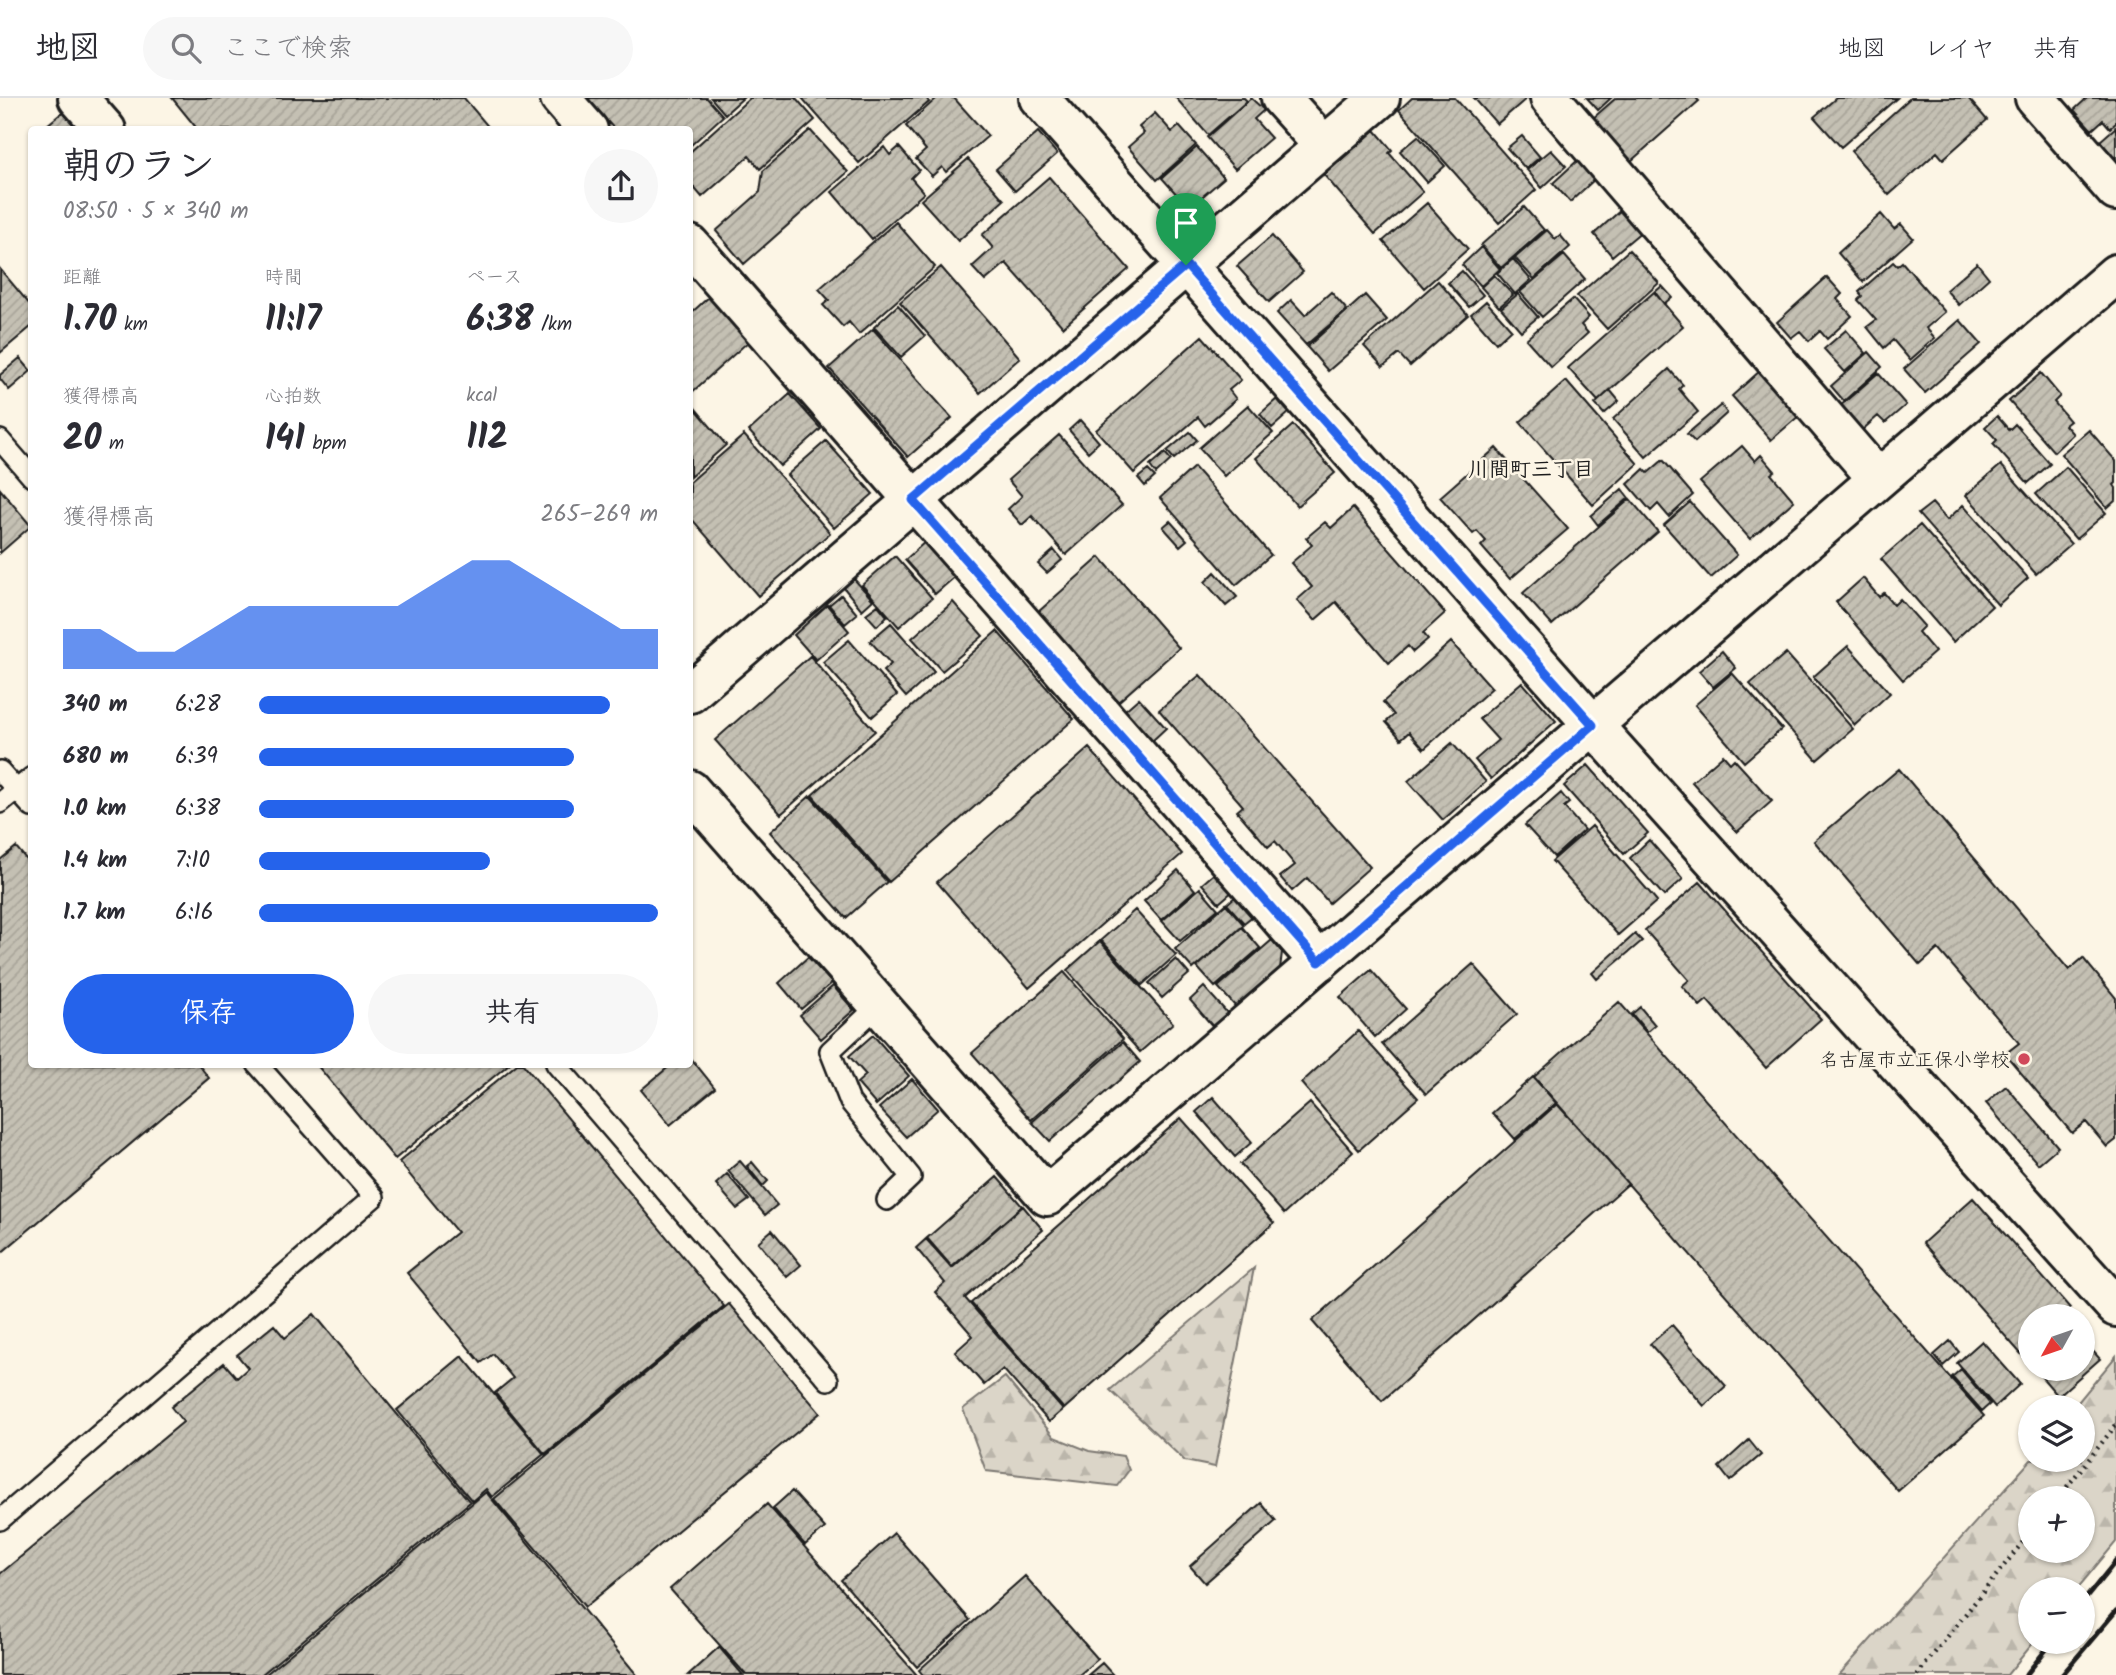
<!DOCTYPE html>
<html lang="ja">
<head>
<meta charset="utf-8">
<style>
	:root { --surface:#fff; --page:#f7f7f7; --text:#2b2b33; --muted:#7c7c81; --line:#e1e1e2; --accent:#2563eb }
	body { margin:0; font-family:Kalam,"Klee One",sans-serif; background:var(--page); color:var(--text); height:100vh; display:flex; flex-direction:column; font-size:26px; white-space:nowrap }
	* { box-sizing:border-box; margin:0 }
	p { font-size:23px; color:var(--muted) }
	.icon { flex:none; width:38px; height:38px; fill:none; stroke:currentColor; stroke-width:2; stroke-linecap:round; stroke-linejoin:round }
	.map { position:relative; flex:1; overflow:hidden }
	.drawer { position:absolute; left:28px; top:28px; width:665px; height:942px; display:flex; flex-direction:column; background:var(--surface); border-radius:7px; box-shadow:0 2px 5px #0004 }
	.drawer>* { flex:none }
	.needle { width:46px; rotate:230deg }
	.controls { position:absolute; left:2018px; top:1206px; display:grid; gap:14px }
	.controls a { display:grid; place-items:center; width:77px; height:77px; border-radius:50%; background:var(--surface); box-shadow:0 2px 5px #0004; font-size:35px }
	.pin { position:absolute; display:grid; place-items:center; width:60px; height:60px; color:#fff; margin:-72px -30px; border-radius:50% 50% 50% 0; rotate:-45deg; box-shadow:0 0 7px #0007 }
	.pin .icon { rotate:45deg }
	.round { display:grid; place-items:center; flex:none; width:74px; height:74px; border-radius:37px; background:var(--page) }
	.headline { display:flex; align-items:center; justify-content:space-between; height:119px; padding:0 35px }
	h1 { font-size:38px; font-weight:600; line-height:52px }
	.stats { display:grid; grid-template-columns:repeat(3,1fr); gap:10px; height:119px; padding:7px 35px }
	.stats div { display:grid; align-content:center }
	.stats b { font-size:35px; font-weight:600 }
	.stats small { font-size:19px; font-weight:400 }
	.stats p { font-size:19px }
	.chart { height:196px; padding:14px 35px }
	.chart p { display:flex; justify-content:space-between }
	.chart svg { width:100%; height:126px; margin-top:7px; fill:var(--accent); opacity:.7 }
	.primary-button { display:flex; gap:14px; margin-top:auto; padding:14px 35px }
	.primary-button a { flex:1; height:80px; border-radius:42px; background:var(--accent); color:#fff; font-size:28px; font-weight:600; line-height:80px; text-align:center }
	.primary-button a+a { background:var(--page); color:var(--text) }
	ul { padding:0 35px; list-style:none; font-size:23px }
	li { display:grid; grid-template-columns:112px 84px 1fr; align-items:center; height:52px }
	li i { height:18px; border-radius:9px; background:var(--accent) }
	header { display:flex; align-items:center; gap:42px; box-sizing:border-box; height:98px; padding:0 35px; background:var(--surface); border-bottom:2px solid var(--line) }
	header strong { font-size:33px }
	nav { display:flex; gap:38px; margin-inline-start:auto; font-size:24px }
	.search { width:490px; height:63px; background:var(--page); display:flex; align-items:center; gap:18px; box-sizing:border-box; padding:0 24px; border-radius:38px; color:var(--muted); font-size:26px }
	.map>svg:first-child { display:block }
	.forest { fill:url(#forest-firs); stroke:#7c7872; stroke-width:2; fill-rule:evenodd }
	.building { fill:url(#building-hatch); stroke:#1c1c1c; stroke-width:2 }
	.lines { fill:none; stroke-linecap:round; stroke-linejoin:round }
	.lane-casing { stroke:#1c1c1c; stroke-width:24 }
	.street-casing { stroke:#1c1c1c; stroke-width:44 }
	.path { stroke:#1c1c1c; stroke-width:4.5; stroke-dasharray:2 5; stroke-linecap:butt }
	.lane { stroke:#fcf5e5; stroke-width:19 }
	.street { stroke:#fcf5e5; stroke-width:38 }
	.rail { stroke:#1c1c1c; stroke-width:5 }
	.route-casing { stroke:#fff; stroke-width:14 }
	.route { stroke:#2563eb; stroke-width:9 }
	.poi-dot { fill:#d1495b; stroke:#fcf5e5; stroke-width:2.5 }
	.labels { text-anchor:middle; stroke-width:5; stroke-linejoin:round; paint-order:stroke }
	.poi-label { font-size:19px; fill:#1c1c1c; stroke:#fcf5e5; text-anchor:end }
	.neighbourhood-label { font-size:21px; font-weight:bold; fill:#1c1c1c; stroke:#fcf5e5 }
</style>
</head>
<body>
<header>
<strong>地図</strong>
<div class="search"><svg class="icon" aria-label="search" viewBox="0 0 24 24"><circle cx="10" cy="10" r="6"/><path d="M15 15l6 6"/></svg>ここで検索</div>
<nav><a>地図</a><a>レイヤ</a><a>共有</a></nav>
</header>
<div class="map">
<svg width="2116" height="1577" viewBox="0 0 2116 1577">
	<defs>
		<pattern id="forest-firs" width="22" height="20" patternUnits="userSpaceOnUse" patternTransform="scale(1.75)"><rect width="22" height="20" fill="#dbd5c8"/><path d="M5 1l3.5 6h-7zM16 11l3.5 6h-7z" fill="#bbb6ab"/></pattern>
		<pattern id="building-hatch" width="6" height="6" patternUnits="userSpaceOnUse" patternTransform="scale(1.75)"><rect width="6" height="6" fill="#c4c0b3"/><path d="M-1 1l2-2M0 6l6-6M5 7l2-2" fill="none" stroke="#a8a499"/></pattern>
	</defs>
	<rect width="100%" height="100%" fill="#fcf5e5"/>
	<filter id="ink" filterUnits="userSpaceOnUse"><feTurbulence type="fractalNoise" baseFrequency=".0143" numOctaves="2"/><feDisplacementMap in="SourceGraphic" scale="14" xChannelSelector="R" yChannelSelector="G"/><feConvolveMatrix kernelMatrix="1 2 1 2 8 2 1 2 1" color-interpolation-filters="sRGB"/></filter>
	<g filter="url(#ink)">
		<path class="forest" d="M1254,1170L1215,1369L1185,1363L1110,1292Z
			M2116,1258V1444L2077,1491H2030V1544H2034L2007,1577H1839L2031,1362H2082V1309H2074ZM2030,1400H2082V1452H2030Z
			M1005,1279L1054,1339L1089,1353L1123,1358L1129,1372L1117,1388L986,1373L963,1311Z"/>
		<path class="building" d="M172,0H464L491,32H198Z
			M587,0H707L723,18L690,48V32H615Z
			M711,0H743L725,16Z
			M750,0H796L815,22L760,71L749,58L702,99L690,85V54Z
			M802,0H926L929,4L859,65Z
			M937,0H954L988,38L946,74L942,69L932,78L916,61L926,52L906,28Z
			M1176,0H1244L1247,3L1208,37Z
			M1251,0L1264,12L1254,21L1271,40L1235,71L1207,39Z
			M1412,0H1455L1536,92L1499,125L1399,12Z
			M1474,0H1527L1497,26Z
			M1587,0H1611L1598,12Z
			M1616,0H1696L1699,3L1631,63L1592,21Z
			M1836,0H1897L1841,49L1814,19Z
			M1910,0H1968L1987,22L1943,61L1937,54L1889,97L1851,53Z
			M2087,0H2116V25L2110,30L2103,22L2092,32L2074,12Z
			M63,14L78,32H41Z
			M1155,15L1172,34L1179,28L1196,47L1157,82L1128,49L1144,35L1139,29Z
			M2116,29V62L2100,43Z
			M810,32L848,74L744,166L716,133L760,94L763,73Z
			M1375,32L1392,52L1389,55L1423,94L1375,136L1324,77Z
			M1038,34L1057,56L1015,93L996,71Z
			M1418,38L1445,68L1427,84L1400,53Z
			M1522,38L1540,59L1526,71L1507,50Z
			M884,49L890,57L899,49L919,72L911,80L924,95L872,141L832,94Z
			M1197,49L1224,80L1189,110L1162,80Z
			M1551,52L1566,68L1542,90L1527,72Z
			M968,61L1004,102L958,143L921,102Z
			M1578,62L1595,81L1570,104L1553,85Z
			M1049,79L1129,171L1063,229L1006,165L985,183L972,169L993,150L982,137Z
			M1427,105L1468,151L1424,190L1383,143Z
			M1524,109L1544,132L1501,170L1481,147Z
			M1622,111L1642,133L1612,158L1594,136Z
			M1881,116L1894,131L1901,126L1913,140L1863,184L1838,155Z
			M896,124L935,169L859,236L849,224L843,229L823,207L829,202L819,191Z
			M1547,132L1555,141L1560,137L1570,149L1534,181L1515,160Z
			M1272,138L1303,174L1269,204L1237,168Z
			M1481,149L1500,171L1481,188L1462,167Z
			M1629,152L1659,185L1607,231L1577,198Z
			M1564,157L1585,181L1542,219L1520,194Z
			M1513,161L1531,182L1515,196L1497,175Z
			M1893,164L1897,168L1902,164L1945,214L1926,230L1935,240L1910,262L1893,242L1884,250L1867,229L1876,222L1858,202L1862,198L1859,194Z
			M1977,165L1989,180L1959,207L1946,192Z
			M941,169L1020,260L980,295L900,204Z
			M0,171L32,209V228L0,255Z
			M1462,173L1483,197L1469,209L1448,185Z
			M1494,177L1513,197L1499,209L1481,189Z
			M1827,179L1842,196L1837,201L1852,218L1827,241L1820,233L1809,243L1800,233L1791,240L1777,224Z
			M1438,183L1468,217L1410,268L1399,256L1383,269L1364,248Z
			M1662,188L1672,199L1664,206L1655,194Z
			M1331,194L1347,212L1306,247L1277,215L1291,202L1305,217Z
			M1654,194L1683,228L1598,303L1568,270Z
			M1518,196L1538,219L1521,233L1501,210Z
			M1365,197L1387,222L1328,273L1307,249Z
			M710,198L749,243L690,296V216Z
			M1573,201L1589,219L1581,227L1588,235L1551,269L1526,241Z
			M1486,203L1511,231L1496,245L1471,216Z
			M898,207L925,238L901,259L874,229Z
			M1960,222L1981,246L1925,295L1904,271Z
			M873,231L952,320L908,359L829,270Z
			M1846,232L1866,255L1845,274L1824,251Z
			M1202,238L1241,282L1229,292L1236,301L1205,328L1198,319L1134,375L1096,332Z
			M1869,254L1882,269L1844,303L1831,288Z
			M20,260L31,273L9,292L0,281V277Z
			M1669,271L1683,287L1679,291L1698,314L1646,359L1613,321Z
			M1761,272L1800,317L1771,342L1732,298Z
			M1878,275L1906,307L1885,325L1878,318L1860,334L1839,309Z
			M2041,275L2060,298L2054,304L2070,323L2065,327L2073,336L2054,354L2009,303Z
			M1566,283L1638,366L1593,407L1520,324Z
			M1610,292L1619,303L1604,316L1595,306Z
			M790,296L821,331L780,368L749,333Z
			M1277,301L1289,315L1272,330L1260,316Z
			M690,304L726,347L690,379Z
			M1248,307L1273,335L1224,378L1199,350Z
			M1721,307L1727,315L1695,344L1687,336Z
			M1997,318L2009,332L2015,326L2050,366L2028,385L1993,346L1997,342L1985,329Z
			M1080,322L1099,344L1088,354L1069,332Z
			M1293,327L1335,375L1297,408L1256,360Z
			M2089,332L2116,363V385L2114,387L2116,390V402L2107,410L2061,356Z
			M1190,334L1197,342L1174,361L1167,353Z
			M744,337L830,435L758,498L690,419V384Z
			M1059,337L1122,407L1066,457L1032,418L1022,427L1008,411L1022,398L1008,382Z
			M826,343L873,396L834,430L787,377Z
			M1742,348L1755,363L1761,357L1775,373L1771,376L1794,403L1750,441L1700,384Z
			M1496,350L1568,431L1510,481L1481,448L1486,443L1477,433L1473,436L1440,399Z
			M1165,355L1171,362L1156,376L1150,368Z
			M1663,362L1693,397L1669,419L1658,406L1651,413L1628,386L1644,371L1648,375Z
			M2001,367L2071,446L2036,476L1966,397Z
			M1194,369L1271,457L1236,487L1160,400Z
			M2066,369L2106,415L2076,441L2036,396Z
			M1148,372L1155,379L1145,388L1138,380Z
			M0,391L31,428L0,455Z
			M1622,391L1629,400L1598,427L1591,418Z
			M1630,401L1658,434L1552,527L1523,495Z
			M1690,404L1737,457L1711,480L1664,427Z
			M1932,405L1947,422L1963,407L2028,480L1998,507L1918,416Z
			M1353,410L1445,515L1423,535L1428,541L1413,554L1408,548L1389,565L1336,504L1315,522L1297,502L1312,489L1291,465L1312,447L1306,440L1325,424L1331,430Z
			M1170,423L1187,442L1180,448L1163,429Z
			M1920,427L1992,508L1953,544L1881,461Z
			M926,443L957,477L935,496L905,462Z
			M1054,452L1062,462L1047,475L1038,466Z
			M895,458L932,500L899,529L862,487Z
			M1100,459L1179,550L1118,604L1038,514Z
			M1215,474L1237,499L1226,508L1205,484Z
			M1863,480L1879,499L1884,495L1894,507L1900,501L1924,528L1918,534L1935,554L1903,582L1836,504Z
			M854,481L873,502L862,512L844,490Z
			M841,497L857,516L845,526L829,507Z
			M953,504L983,538L942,573L912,540Z
			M827,507L849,533L816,562L794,537Z
			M878,507L887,518L877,528L866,516Z
			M891,525L934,574L906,599L883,573L891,566L870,543Z
			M997,533L1074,621L889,784L812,697Z
			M849,542L897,597L872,619L823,564Z
			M1451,544L1492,590L1424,651L1409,634L1401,641L1386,624L1394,617L1383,604Z
			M1848,548L1890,595L1855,627L1813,579Z
			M1722,553L1736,570L1713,589L1699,573Z
			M1786,555L1853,631L1817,662L1750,586Z
			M810,558L875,633L781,716L715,642Z
			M1732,575L1782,631L1744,664L1695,607Z
			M1200,577L1370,769L1329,805L1307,780L1292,793L1280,779L1295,767L1275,743L1268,749L1237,713L1243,708L1159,612Z
			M1522,584L1556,623L1491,681L1475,662L1498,642L1479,621Z
			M1139,600L1166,630L1151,644L1124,613Z
			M1452,645L1486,684L1443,722L1408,683Z
			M1089,650L1182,756L1029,890L937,784Z
			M1723,657L1730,665L1734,661L1772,703L1737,734L1692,684Z
			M1588,667L1648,735L1624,756L1564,688Z
			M1899,671L2069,872L2083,860L2116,900V1042L2107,1049L2086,1024L2072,1035L2005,956L2019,945L1938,851L1920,867L1814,743Z
			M1561,695L1569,705L1564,709L1584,732L1554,759L1525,727Z
			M810,698L887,784L846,820L770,734Z
			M1592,728L1657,803L1618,837L1552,763Z
			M1649,742L1683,781L1664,798L1630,760Z
			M16,749L32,768V966H198L209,980L0,1156V762Z
			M1178,772L1195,792L1161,822L1144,803Z
			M1216,774L1233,793L1219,805L1202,786Z
			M1700,784L1821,921L1766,970L1707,902L1700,908L1682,888L1689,882L1645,832Z
			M1200,790L1218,811L1180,843L1162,823Z
			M1237,797L1254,817L1244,825L1227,806Z
			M1226,806L1244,827L1193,871L1175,851Z
			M1135,812L1176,857L1142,887L1101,842Z
			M1242,829L1260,850L1215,889L1197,869Z
			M1635,836L1642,843L1597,881L1592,875Z
			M1272,842L1282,854L1280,871L1236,909L1218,889Z
			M1100,843L1173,925L1140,954L1067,872Z
			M808,859L832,885L801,911L779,885Z
			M1176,861L1189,876L1162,900L1149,885Z
			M1473,866L1517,916L1426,996L1382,946Z
			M1371,872L1406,911L1375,939L1340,899Z
			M1064,874L1123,941L1031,1022L972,955Z
			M833,888L854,912L821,941L800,917Z
			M1204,889L1230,918L1215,931L1190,902Z
			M1619,904L1984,1318L1898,1393L1534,979Z
			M1640,909L1655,927L1647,934L1632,916Z
			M1358,933L1418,1000L1359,1052L1301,985Z
			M873,937L909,978L876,1007L857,985L866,977L849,958Z
			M1123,944L1140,964L1050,1043L1032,1024Z
			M690,959L715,990L670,1027L641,992L672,966H690Z
			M316,966H509L395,1061Z
			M517,966H523L724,1208L545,1356L495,1295L513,1280L493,1256L481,1265L407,1175L457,1134L399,1064Z
			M1533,979L1556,1005L1515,1041L1492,1015Z
			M912,981L938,1011L906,1039L879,1010Z
			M2006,988L2058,1049L2038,1066L1986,1005Z
			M1213,999L1252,1044L1235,1059L1196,1014Z
			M1310,1005L1353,1054L1284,1116L1240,1066Z
			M1557,1006L1628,1086L1382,1303L1312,1223Z
			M1181,1020L1274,1125L1064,1311L971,1205Z
			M740,1063L777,1107L765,1117L728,1073Z
			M752,1064L768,1083L763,1088L747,1068Z
			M727,1076L749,1102L737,1111L716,1086Z
			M997,1079L1022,1108L952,1169L927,1140Z
			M1973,1100L2070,1210L2062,1218H2030V1266L1923,1145Z
			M1023,1108L1043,1132L965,1200L1063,1312L1049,1324L1003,1271L984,1287L955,1254L973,1238L935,1194L945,1185L916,1150L926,1141L952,1170Z
			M772,1132L801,1167L787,1179L758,1144Z
			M729,1206L820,1315L585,1509L494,1401Z
			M314,1216L470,1404L261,1577H0V1476L183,1324L171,1309L224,1265L237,1280L248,1270L237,1257L274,1227L285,1240Z
			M1672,1227L1726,1288L1704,1308L1650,1246Z
			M2082,1241L2100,1261L2058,1298L2034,1270H2082Z
			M1950,1243L1959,1254L1943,1268L1934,1257Z
			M1982,1243L2020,1286L1995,1309L1957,1265Z
			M462,1258L544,1356L492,1399L486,1391L472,1403L397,1312Z
			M1961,1271L1990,1306L1982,1313L1952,1279Z
			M1749,1342L1761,1357L1730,1383L1719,1369Z
			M792,1393L825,1430L805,1447L773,1410Z
			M486,1394L637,1577H265Z
			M1261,1405L1276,1423L1205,1485L1190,1468Z
			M767,1406L917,1577H746L670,1491Z
			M894,1435L970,1522L917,1569L841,1482Z
			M1025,1478L1098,1561L1079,1577H923L919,1572Z
			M719,1549L743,1577H688Z
			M1102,1565L1113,1577H1088Z"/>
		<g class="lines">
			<g class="lane-casing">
				<path id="lane" d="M0,342L32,379
					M0,673L32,709
					M0,705L32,679
					M879,907L830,953L850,1004L911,1079L887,1102
					M556,966L828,1282
					M0,1422L374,1099L257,966"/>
			</g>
			<g class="street-casing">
				<path id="street" d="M78,0L106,32
					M560,0L588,32
					M1039,0L1593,627L2116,1209
					M1281,0L1324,48
					M1550,0L1878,381
					M2035,0L2116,93
					M690,147L1319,864
					M690,595L1380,0
					M690,692L1047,1098L2116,176"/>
			</g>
			<path class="path" d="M2058,1400L2116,1327
				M1917,1577L2030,1435"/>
			<use href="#lane" class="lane"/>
			<use href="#street" class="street"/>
			<path class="rail" d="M2082,1505L2116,1463
				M2026,1577L2052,1544
				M2062,1577L2116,1513"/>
		</g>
	</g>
	<g class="lines" filter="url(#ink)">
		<g class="route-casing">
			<path id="route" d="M1186,167L1593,627L1319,864L913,402Z"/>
		</g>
		<use href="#route" class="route"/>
	</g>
	<circle class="poi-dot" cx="2024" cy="961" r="7"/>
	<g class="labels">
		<g class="poi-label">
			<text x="2010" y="968">名古屋市立正保小学校</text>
		</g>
		<g class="neighbourhood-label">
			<text x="1531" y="378">川間町三丁目</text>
		</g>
	</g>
</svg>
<div class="controls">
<a><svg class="needle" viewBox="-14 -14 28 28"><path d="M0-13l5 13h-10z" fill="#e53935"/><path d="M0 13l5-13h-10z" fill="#7c7c81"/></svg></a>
<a><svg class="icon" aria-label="layers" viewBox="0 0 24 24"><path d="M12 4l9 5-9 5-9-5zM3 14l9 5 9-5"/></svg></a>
<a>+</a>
<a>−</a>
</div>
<div class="pin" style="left:1186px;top:167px;background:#1e9e55"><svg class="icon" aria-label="arrive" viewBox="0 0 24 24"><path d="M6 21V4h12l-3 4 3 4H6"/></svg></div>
<section class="drawer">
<div class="headline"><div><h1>朝のラン</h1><p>08:50 · 5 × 340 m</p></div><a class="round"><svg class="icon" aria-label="share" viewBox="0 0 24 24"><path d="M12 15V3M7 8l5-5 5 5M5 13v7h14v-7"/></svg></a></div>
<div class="stats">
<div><p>距離</p><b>1.70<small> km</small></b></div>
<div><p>時間</p><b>11:17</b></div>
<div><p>ペース</p><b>6:38<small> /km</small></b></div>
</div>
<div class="stats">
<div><p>獲得標高</p><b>20<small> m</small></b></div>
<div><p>心拍数</p><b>141<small> bpm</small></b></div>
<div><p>kcal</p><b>112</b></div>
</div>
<div class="chart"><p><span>獲得標高</span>265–269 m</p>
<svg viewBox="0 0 160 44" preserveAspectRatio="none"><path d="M0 44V30L10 30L20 38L30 38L40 30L50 22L60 22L70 22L80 22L90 22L100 14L110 6L120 6L130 14L140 22L150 30L160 30V44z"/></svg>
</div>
<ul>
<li><b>340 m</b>6:28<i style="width:88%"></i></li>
<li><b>680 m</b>6:39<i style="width:79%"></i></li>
<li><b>1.0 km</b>6:38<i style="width:79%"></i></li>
<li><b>1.4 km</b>7:10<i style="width:58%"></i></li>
<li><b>1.7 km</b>6:16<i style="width:100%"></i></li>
</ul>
<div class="primary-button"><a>保存</a><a>共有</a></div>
</section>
</div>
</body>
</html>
